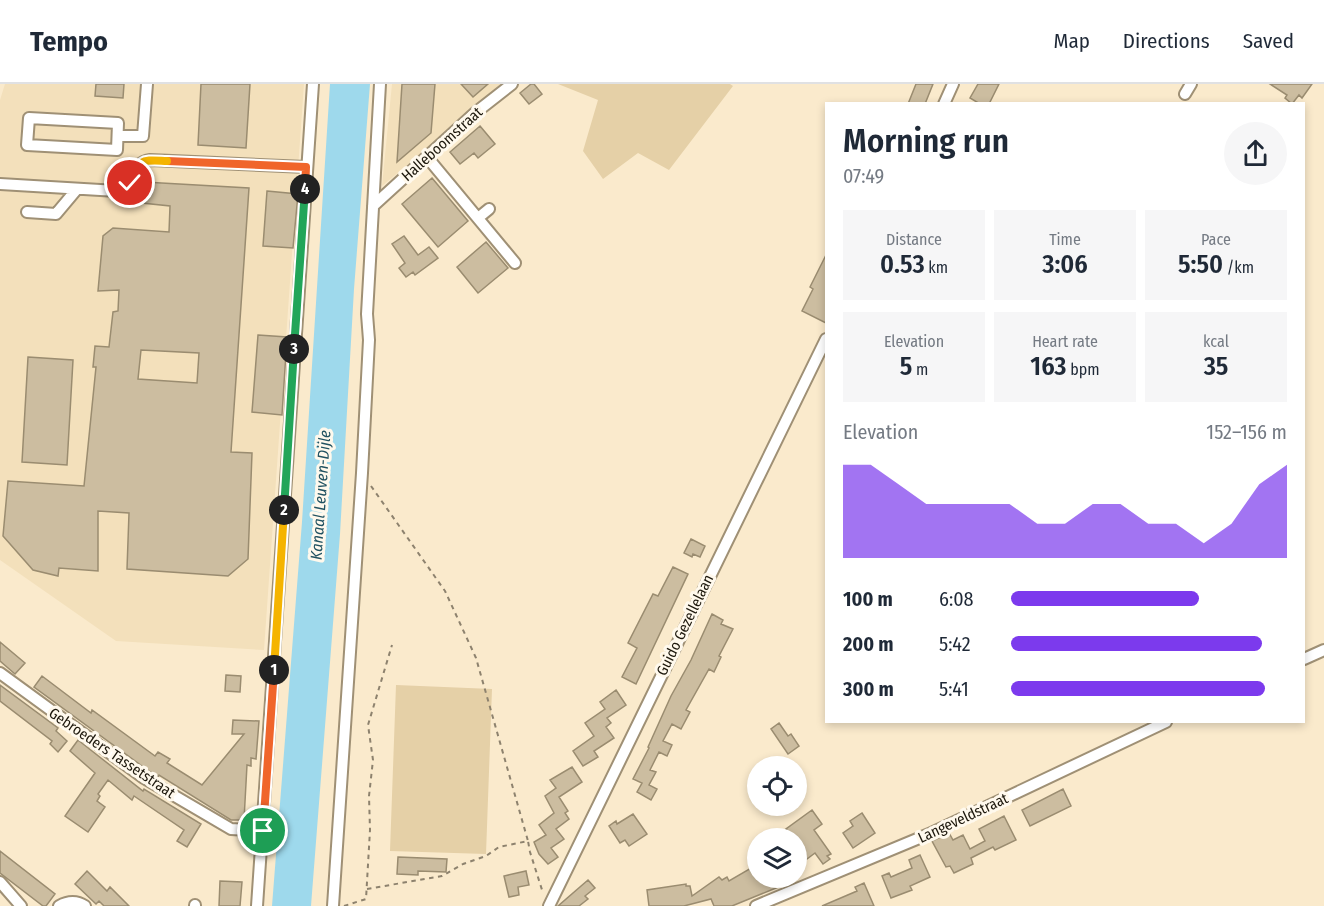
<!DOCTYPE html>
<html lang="en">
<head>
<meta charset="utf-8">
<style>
	:root { --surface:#fff; --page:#f6f6f7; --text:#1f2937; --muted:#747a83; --line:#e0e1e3; --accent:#7c3aed }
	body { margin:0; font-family:"Fira Sans Condensed",sans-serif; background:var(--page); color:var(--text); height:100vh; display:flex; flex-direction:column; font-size:22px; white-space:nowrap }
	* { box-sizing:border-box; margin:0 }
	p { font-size:20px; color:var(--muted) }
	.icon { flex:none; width:33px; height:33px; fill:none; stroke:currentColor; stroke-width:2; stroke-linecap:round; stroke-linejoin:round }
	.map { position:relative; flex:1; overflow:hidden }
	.panel { position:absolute; left:825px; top:18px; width:480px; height:621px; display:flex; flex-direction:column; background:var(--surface); border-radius:0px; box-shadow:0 3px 9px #0003 }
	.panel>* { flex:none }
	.fabs { position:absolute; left:747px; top:672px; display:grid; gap:12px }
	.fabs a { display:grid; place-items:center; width:60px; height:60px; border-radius:50%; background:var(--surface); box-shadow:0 3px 9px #0003; font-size:30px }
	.pin { position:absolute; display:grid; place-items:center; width:51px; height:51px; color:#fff; margin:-26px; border:3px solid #fff; border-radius:50%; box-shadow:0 2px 6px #0007 }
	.km { position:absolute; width:30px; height:30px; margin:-15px; border-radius:50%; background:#222; color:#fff; font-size:16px; line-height:30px; text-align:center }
	.round { display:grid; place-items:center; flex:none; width:63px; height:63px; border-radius:32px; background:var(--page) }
	.head { display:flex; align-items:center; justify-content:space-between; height:102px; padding:0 18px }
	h1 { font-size:33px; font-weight:600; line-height:45px }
	.figures { display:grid; grid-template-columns:repeat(3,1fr); gap:9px; height:102px; padding:6px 18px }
	.figures div { display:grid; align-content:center; border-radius:0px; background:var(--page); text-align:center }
	.figures b { font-size:26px; font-weight:600 }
	.figures small { font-size:16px; font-weight:400 }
	.figures p { font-size:16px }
	.chart { height:168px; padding:12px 18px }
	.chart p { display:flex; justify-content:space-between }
	.chart svg { width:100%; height:108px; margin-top:6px; fill:var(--accent); opacity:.7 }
	ul { padding:0 18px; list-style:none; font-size:20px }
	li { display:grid; grid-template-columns:96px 72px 1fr; align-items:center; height:45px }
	li i { height:15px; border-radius:8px; background:var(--accent) }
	header { display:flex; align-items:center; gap:36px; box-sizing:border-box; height:84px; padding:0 30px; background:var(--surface); border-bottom:2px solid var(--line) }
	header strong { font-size:28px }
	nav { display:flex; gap:33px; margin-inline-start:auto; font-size:21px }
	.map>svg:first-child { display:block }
	.built { fill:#f3e0bb }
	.green { fill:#e5d0a7 }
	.water { fill:#9ed9ec }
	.building { fill:#ccbda0; stroke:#9a8c70; stroke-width:1.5; fill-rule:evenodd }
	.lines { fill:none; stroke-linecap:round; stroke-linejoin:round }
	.minor-casing { stroke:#9f9075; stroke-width:14 }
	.path { stroke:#8d826e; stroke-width:2; stroke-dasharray:4.5 4.5; stroke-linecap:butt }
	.minor { stroke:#fff; stroke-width:10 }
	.split-1-casing { stroke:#fff; stroke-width:12 }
	.split-2-casing { stroke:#fff; stroke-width:12 }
	.split-3-casing { stroke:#fff; stroke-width:12 }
	.split-4-casing { stroke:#fff; stroke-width:12 }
	.split-5-casing { stroke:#fff; stroke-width:12 }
	.split-6-casing { stroke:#fff; stroke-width:12 }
	.split-1 { stroke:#f0652b; stroke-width:8 }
	.split-2 { stroke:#f5b400; stroke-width:8 }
	.split-3 { stroke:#22a559; stroke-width:8 }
	.split-4 { stroke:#22a559; stroke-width:8 }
	.split-5 { stroke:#f0652b; stroke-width:8 }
	.split-6 { stroke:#f5b400; stroke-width:8 }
	.labels { text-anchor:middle; stroke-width:6; stroke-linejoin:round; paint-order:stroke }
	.street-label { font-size:15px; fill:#1c170c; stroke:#fff9ed }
	.water-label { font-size:16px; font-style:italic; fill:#215261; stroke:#fff9ed }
</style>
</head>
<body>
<header>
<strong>Tempo</strong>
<nav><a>Map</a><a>Directions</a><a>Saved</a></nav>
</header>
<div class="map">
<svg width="1324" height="822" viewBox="0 0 1324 822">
	<rect width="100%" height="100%" fill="#faeacc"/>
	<path class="built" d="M5,0H304L264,566L116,557L0,476V16Z
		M392,0H504L382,102Z"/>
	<path class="green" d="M558,0H730L733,2L669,86L638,69L603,95L583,67L598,16Z
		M396,601L492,605L486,770L390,767Z"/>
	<path class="water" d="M330,0H370L354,205L340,450L311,822H272L302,438Z"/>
	<path class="building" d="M96,0H124L123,14L95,12Z
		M201,0H250L246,64L198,61Z
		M402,0H435L431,49L397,78Z
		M461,0H488L473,13Z
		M531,0H534L542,10L529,20L520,9Z
		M916,0H933L925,20H908Z
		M978,0H999L989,20H980L970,14Z
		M1270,0H1312L1302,14L1299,11L1292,20L1285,14L1287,11Z
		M480,42L495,60L478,74L474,69L460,80L450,68Z
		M432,94L468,137L438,163L402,120Z
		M144,98L249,104L231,368L252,369L248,475L228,492L127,485L129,429L98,427V487L59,484L58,492L33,486L3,452L8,397L84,402L96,283H93L95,262L109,263L113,228L118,227L119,206L98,207L103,152L113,144L169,148L170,122L142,119ZM141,266L199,269L197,299L138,295Z
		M267,107L298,110L293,164L263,162Z
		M404,152L418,171L429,163L438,174L415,191L413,188L406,193L399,184L405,179L392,160Z
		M486,158L508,184L478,209L457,183Z
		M826,171V239L802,227L813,205L810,203Z
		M258,251L287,253L282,331L252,328Z
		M28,273L73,276L67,381L22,378Z
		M691,455L705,462L700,473L693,470L692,473L684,469Z
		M673,483L688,490L636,600L622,593L637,564L628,559L653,510L658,512Z
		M712,530L723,536L721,540L733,545L719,572L721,573L714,588L709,585L686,626L690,628L681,645L672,640L663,657L672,661L667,672L659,668L650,686L656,688L649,701L657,705L651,716L637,708L642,699L633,695L649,664L648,663L671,612L691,576Z
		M0,558L25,579L15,590L0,577Z
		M226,591L241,592L240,608L225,607Z
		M42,592L91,629L92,626L155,672L158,668L170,675L167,679L202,701L244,650H232L233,636L259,637L256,675L251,674V682L247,681L244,736H231L159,691L158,693L146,685L34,603Z
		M0,601L58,644L56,647L67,657L58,668L50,660L52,657L0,617Z
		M616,606L626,621L607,634L611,639L606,643L614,654L594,667L598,673L583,682L573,667L594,652L585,639L605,625L600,618Z
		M779,639L788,652L791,650L799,662L788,670L771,645Z
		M78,656L143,707L144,705L201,740L187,763L177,757L184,746L134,712L132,716L108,696L98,710L100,712L97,717L105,723L88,748L65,732L95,689L70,667Z
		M572,683L582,698L559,713L568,727L565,729L569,735L556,745L564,755L551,764L558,773L548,780L539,770L534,758L546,751L539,741L554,729L545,712L556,704L550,696Z
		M1063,705L1071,722L1030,742L1022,726Z
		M812,726L822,740L814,746L831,770L827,772L830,775L823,780L815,769L807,775L796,760V754H793L786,745Z
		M862,729L875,749L853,764L843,749L853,742L850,737Z
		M633,730L647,750L629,762L625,756L620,759L609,742L616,737L617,740Z
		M1004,732L1016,756L995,766L993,763L971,774L973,780L954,789L950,782L946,783L932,757L949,749L953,756L963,751L970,765L985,757L979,745Z
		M0,767L55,810L46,822H43L0,789Z
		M920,771L930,793L910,802L912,806L891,814L882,792L889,789L891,793L912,784L909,776Z
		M398,773L447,775L446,788L418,787V791L397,790Z
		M758,780V794H798L776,804L732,822H714L711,815L684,822H649L647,806L686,800V802H690L692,812L719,793L722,796L727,793L729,797Z
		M87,787L107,807L110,803L129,822H104L99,817L96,820L75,800Z
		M526,787L529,801L518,803L519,811L509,813L504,792Z
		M588,796L595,804L585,812L588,815L579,822H558Z
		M220,797L242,798L240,822H219Z
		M864,799L874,822H822L857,807L855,803Z"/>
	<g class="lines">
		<g class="minor-casing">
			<path id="minor" d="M1185,10L1191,0
				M944,20L953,0
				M29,34L118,39L117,66L27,61Z
				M118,52H143L147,0
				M427,73L515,179
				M0,100L117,107L126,105C134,94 134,78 150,76L306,83
				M373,122L475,29L512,0
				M27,128L56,130L77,105
				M478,134L489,125
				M1304,575L1324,566
				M0,589L144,694L231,745L263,747
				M0,798L21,822
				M59,822C68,817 76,816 85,822
				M195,822V821
				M257,822L313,0
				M333,822L362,389L369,256L367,230L380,0
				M549,822L826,255
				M756,822L929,750L1166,638"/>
		</g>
		<path class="path" d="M371,402L445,507L476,574L528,757
			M367,805L442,792L463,780L486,772L499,763L528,757L530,768L543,809
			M344,822L366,815L370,746L369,712L373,676L368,641L392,561"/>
		<use href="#minor" class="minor"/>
	</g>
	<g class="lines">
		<g class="split-1-casing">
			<path id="split-1" d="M263,747L274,586"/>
		</g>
		<g class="split-2-casing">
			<path id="split-2" d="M274,586L284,426"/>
		</g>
		<g class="split-3-casing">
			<path id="split-3" d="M284,426L294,265"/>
		</g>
		<g class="split-4-casing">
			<path id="split-4" d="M294,265L305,105"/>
		</g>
		<g class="split-5-casing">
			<path id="split-5" d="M167,77L306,83L305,105"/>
		</g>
		<g class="split-6-casing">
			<path id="split-6" d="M130,99C141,74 140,76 167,77"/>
		</g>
		<use href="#split-1" class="split-1"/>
		<use href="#split-2" class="split-2"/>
		<use href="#split-3" class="split-3"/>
		<use href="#split-4" class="split-4"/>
		<use href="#split-5" class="split-5"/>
		<use href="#split-6" class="split-6"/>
	</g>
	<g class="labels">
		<g class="street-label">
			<text transform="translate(442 60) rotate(-42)" y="5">Halleboomstraat</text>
			<text transform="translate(685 541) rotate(-64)" y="5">Guido Gezellelaan</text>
			<text transform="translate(112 669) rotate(34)" y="5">Gebroeders Tassetstraat</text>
			<text transform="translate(963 734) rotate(-25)" y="5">Langeveldstraat</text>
		</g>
		<g class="water-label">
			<text transform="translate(320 411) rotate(-86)" y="6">Kanaal Leuven-Dijle</text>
		</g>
	</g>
</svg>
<div class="fabs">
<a><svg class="icon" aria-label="locate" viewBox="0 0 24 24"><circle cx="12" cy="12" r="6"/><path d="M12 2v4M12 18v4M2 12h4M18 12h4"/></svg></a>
<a><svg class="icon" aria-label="layers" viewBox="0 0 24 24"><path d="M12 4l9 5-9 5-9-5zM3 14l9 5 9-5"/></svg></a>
</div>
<div class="pin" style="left:263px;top:747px;background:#1e9e55"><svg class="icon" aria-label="arrive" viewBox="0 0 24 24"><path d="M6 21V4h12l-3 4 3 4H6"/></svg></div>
<div class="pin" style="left:130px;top:99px;background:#d93025"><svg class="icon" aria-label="check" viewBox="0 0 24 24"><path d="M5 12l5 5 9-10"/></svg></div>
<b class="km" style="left:274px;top:586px">1</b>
<b class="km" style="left:284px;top:426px">2</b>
<b class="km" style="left:294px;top:265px">3</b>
<b class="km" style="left:305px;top:105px">4</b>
<section class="panel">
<div class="head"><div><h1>Morning run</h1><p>07:49</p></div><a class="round"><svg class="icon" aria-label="share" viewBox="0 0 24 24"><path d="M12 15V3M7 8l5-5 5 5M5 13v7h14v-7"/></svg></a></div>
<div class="figures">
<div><p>Distance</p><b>0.53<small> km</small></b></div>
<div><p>Time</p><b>3:06</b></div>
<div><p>Pace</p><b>5:50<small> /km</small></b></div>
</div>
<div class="figures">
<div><p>Elevation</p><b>5<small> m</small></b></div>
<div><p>Heart rate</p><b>163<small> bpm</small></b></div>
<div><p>kcal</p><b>35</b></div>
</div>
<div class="chart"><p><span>Elevation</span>152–156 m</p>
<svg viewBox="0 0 160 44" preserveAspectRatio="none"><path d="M0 44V6L10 6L20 14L30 22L40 22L50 22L60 22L70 30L80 30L90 22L100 22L110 30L120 30L130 38L140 30L150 14L160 6V44z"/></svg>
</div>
<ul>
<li><b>100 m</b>6:08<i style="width:68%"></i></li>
<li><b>200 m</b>5:42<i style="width:91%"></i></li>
<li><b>300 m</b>5:41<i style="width:92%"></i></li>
</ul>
</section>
</div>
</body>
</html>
